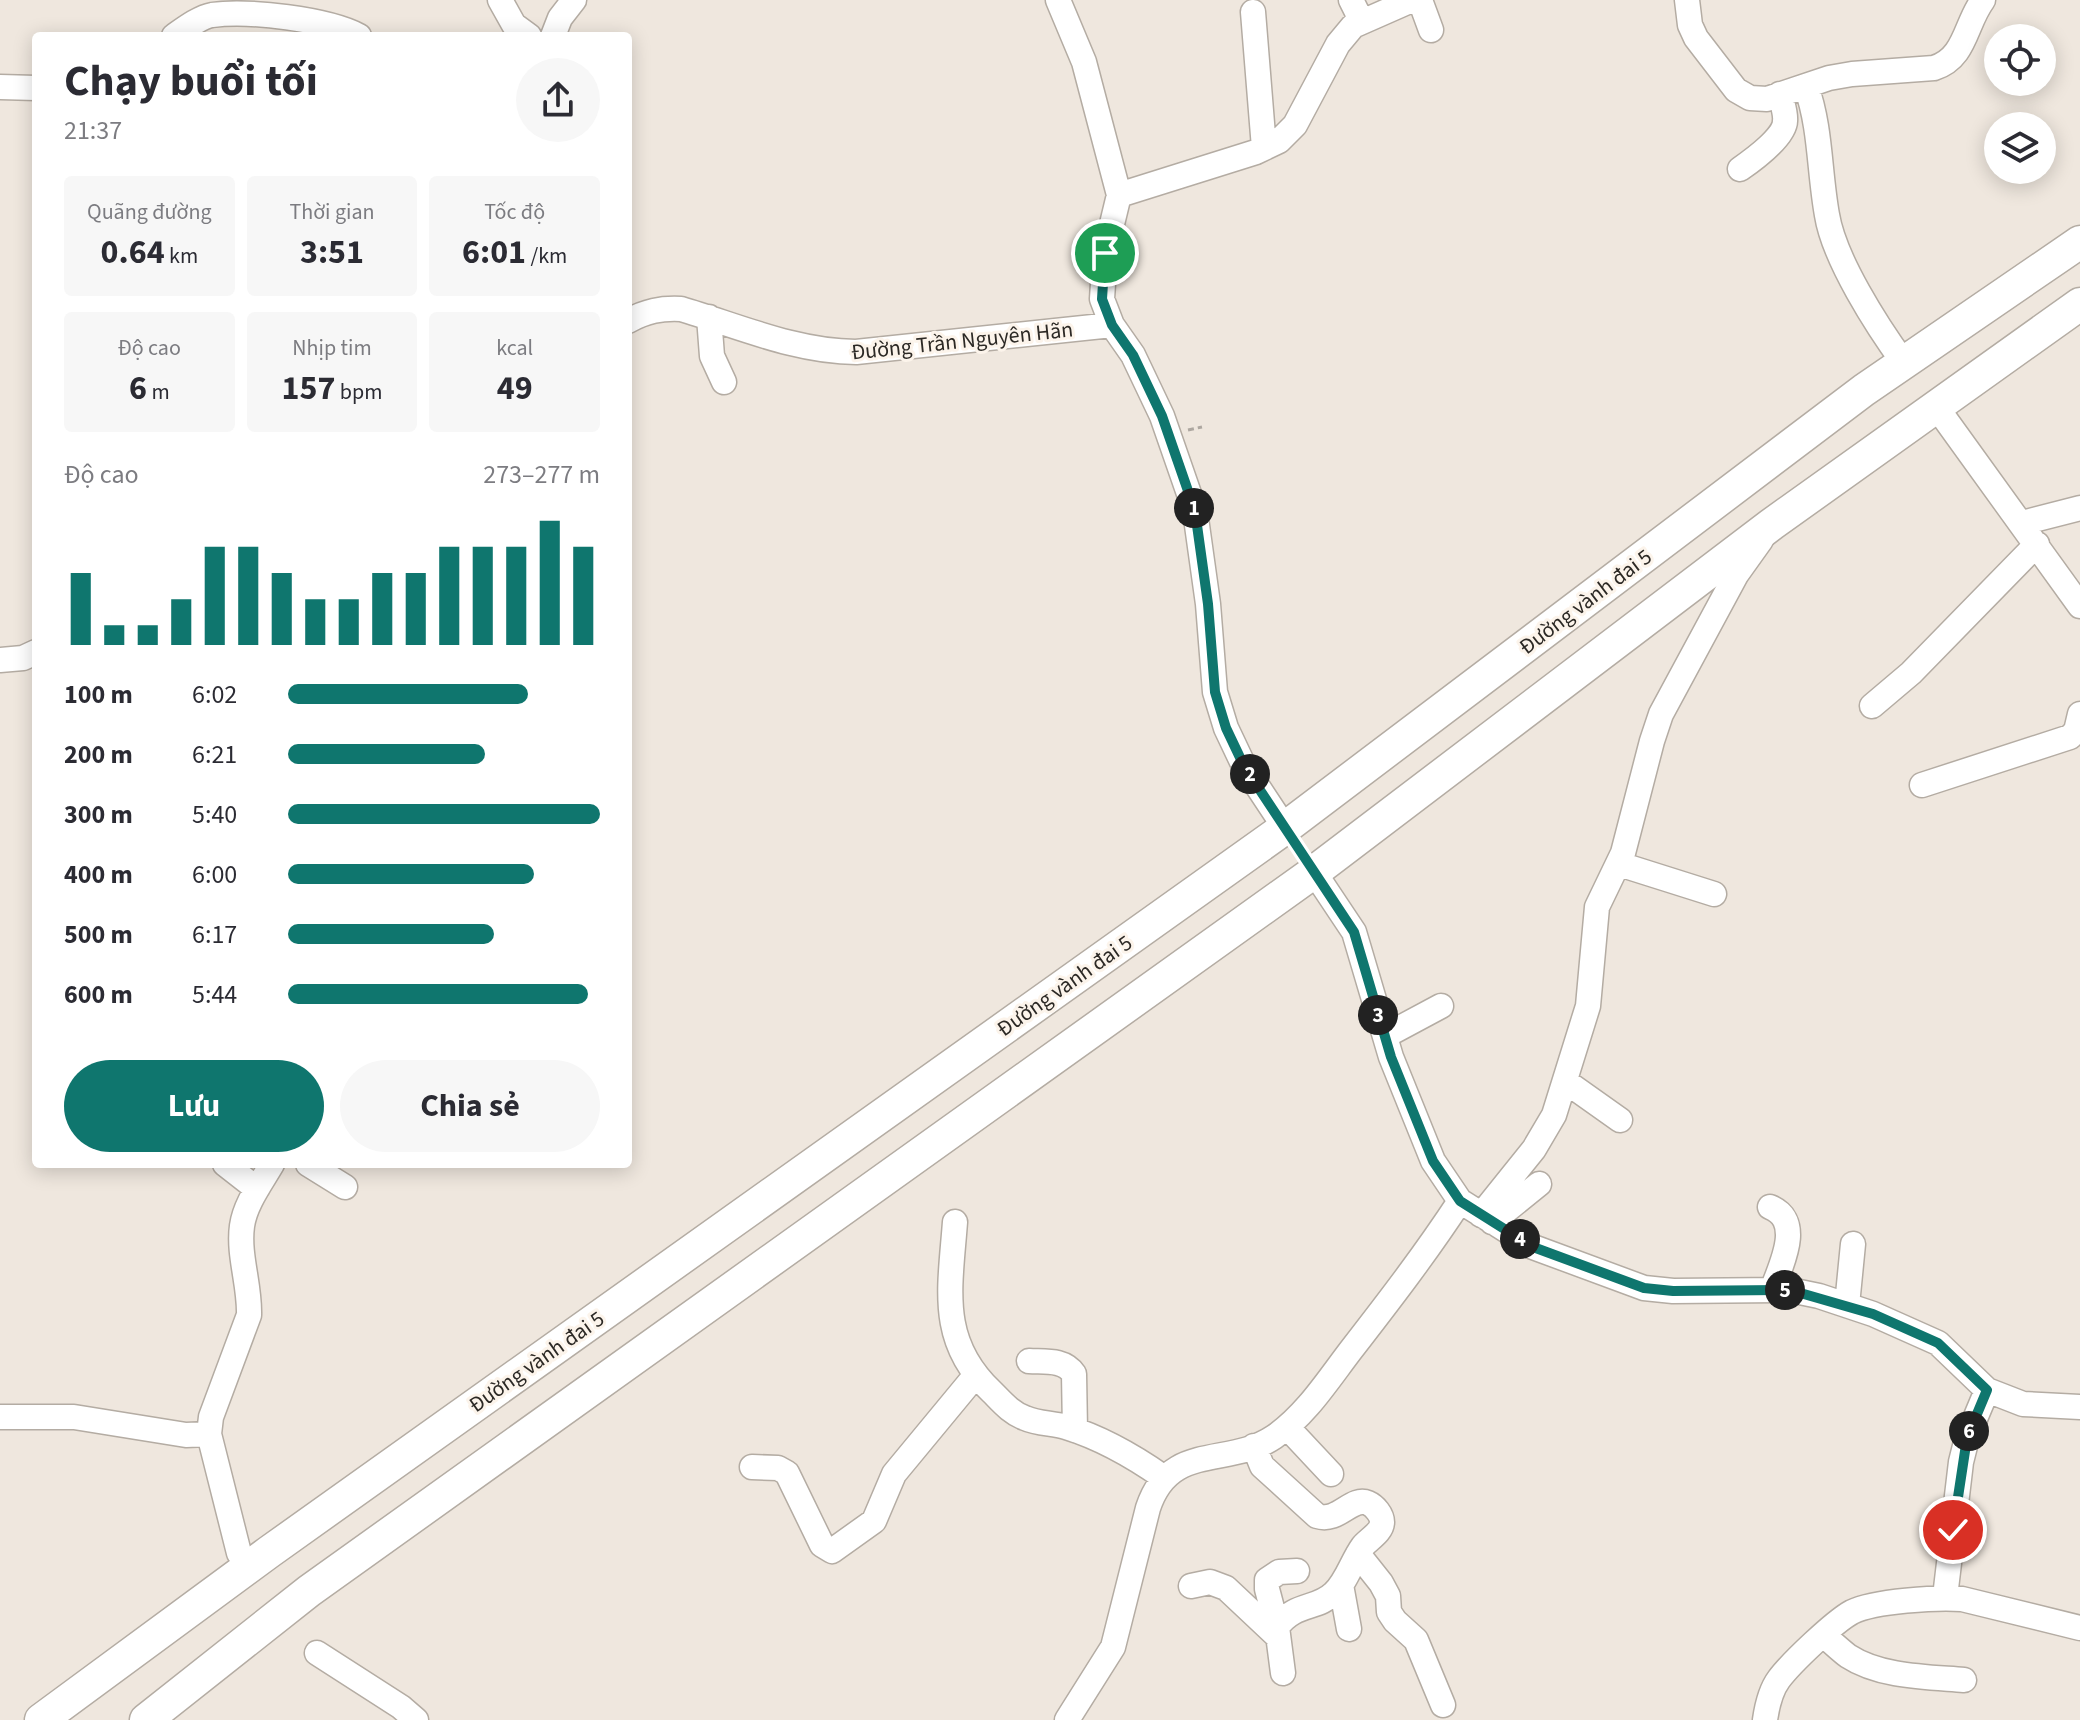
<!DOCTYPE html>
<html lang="vi">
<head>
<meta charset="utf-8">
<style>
	:root { --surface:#fff; --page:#f7f7f7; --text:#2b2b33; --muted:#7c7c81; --accent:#0f766e }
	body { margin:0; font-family:"Source Sans 3",sans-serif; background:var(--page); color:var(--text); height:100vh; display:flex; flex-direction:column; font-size:30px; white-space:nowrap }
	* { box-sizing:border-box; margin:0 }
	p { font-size:26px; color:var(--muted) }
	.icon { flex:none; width:44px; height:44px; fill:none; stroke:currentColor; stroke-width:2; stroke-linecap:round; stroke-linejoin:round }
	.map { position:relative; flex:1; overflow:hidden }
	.drawer { position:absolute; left:32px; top:32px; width:600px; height:1136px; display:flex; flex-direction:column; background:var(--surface); border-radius:8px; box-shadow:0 4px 20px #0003 }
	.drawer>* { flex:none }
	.fabs { position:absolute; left:1984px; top:24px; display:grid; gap:16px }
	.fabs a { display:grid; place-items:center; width:72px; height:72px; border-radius:50%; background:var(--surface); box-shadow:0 4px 20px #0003; font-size:40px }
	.pin { position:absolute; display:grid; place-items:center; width:68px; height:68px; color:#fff; margin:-34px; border:4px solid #fff; border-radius:50%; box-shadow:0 2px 8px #0007 }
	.km { position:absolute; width:40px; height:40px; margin:-20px; border-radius:50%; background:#222; color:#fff; font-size:22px; line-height:40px; text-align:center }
	.round { display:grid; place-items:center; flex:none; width:84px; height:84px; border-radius:42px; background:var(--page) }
	.headline { display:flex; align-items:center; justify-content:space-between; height:136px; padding:0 32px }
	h1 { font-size:44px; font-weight:700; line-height:60px }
	.figures { display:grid; grid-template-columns:repeat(3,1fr); gap:12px; height:136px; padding:8px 32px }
	.figures div { display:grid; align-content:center; border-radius:8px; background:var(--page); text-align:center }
	.figures b { font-size:34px; font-weight:700 }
	.figures small { font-size:22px; font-weight:400 }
	.figures p { font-size:22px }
	.chart { height:224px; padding:16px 32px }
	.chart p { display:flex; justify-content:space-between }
	.chart svg { width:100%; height:144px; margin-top:8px; stroke:var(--accent); stroke-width:6 }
	.cta { display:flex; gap:16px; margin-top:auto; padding:16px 32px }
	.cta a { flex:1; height:92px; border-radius:48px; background:var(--accent); color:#fff; font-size:32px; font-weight:700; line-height:92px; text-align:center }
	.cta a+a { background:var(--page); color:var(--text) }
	ul { padding:0 32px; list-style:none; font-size:26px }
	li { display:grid; grid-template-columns:128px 96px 1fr; align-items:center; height:60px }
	li i { height:20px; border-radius:10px; background:var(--accent) }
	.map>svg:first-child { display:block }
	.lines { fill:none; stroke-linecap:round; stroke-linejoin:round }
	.minor-casing { stroke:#b4aca3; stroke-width:27 }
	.major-casing { stroke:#b4aca3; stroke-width:35 }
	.path { stroke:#ada7a0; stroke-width:3; stroke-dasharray:6 4; stroke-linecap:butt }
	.minor { stroke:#fff; stroke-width:24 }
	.major { stroke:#fff; stroke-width:32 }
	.route-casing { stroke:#fff; stroke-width:16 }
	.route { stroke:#0f766e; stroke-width:10 }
	.labels { text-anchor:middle; stroke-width:6; stroke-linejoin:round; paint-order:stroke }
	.street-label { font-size:22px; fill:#2c2925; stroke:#fcf4eb }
</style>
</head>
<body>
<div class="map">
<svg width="2080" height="1720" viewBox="0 0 2080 1720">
	<rect width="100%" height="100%" fill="#efe7de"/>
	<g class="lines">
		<g class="minor-casing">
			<path id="minor" d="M500,0L514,25L529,36
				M1058,0L1084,62L1119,195L1105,253L1102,299L1112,325L1133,355L1162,416L1195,511L1208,604L1215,692L1226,728L1244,766L1285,828
				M1351,0L1362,22
				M1420,0L1431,30
				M1687,0L1690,25L1696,38L1736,90L1750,98L1767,99L1829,78L1852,74L1934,68C1966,58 1965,24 1983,0
				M1253,12L1264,148
				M174,36C184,29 200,17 212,15C248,10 327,19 359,36
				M553,36L560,18L574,0
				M1806,86C1821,128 1819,171 1827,215C1834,259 1877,326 1904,363
				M0,87L36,88
				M1740,169C1753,160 1785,137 1785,121C1786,113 1782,103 1780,94
				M1119,195L1256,152L1279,141L1295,125L1338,44L1353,26L1412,0
				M709,317L712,356L724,382
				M628,321C646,311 661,308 681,309C738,326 797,352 856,352L1112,325
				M1935,405L2080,606
				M2022,523L2080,508
				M0,660L23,658L36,652
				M1872,706L1911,673L2037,544
				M1922,785L2070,737L2076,731L2080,714
				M1619,864L1714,894
				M1314,872L1354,932L1391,1057L1433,1161L1460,1201L1533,1247L1644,1288L1673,1291L1790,1290L1819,1296L1873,1314L1938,1343L1987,1390L2023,1404L2080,1407
				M1385,1036L1441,1006
				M1565,1081L1620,1120
				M225,1164L257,1189
				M308,1164L345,1187
				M1770,1207C1804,1221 1781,1265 1772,1290
				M1481,1215L1534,1149L1554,1115L1588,1006L1597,907L1623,853L1652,741L1661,714L1736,575L1761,540
				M955,1222C950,1289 938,1341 992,1392C1002,1402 1011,1413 1025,1418C1038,1424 1053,1423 1066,1427C1102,1438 1133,1456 1163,1477
				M1492,1222L1539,1184
				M1847,1305L1853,1244
				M1029,1361C1045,1362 1064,1359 1074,1374L1075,1430
				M0,1417H74L186,1435L209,1434
				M1287,1427L1331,1474
				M1254,1446L1262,1466L1317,1516C1339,1523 1351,1496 1368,1503C1375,1506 1382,1515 1382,1522C1382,1532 1369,1539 1363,1546C1352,1561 1347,1581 1334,1593C1317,1610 1295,1602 1277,1627L1283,1673
				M752,1467L778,1468L787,1473L822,1545L832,1551L874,1521L894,1474L975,1376
				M239,1553L209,1434L211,1417L249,1315C250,1285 238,1255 242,1226C245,1204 261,1183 272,1164
				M1358,1554L1381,1583L1388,1596L1389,1612L1395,1621L1416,1640L1443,1705
				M1341,1585L1349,1629
				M1191,1586L1210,1582L1226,1588L1277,1636
				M1945,1597L1961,1462L1967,1438L1987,1390
				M1277,1627L1267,1589V1580L1279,1572L1297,1571
				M1824,1636C1832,1642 1840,1650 1848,1656C1880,1677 1927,1677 1964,1680
				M317,1653L401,1707L416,1720
				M1067,1720L1113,1647L1148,1508C1170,1441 1228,1468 1274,1437C1306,1415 1328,1380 1351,1350C1389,1301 1426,1253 1460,1201
				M1765,1720C1767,1706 1770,1691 1779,1679C1791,1663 1835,1621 1852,1612C1874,1601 1938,1597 1962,1599L2080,1628"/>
		</g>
		<g class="major-casing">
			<path id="major" d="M41,1720L269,1552L1285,828L1864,390L2080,242
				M146,1720L309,1591L1314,872L1772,524L2080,304"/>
		</g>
		<path class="path" d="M1188,430L1202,427"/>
		<use href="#minor" class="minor"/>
		<use href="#major" class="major"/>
	</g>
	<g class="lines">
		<g class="route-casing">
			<path id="route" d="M1105,253L1102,299L1112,325L1133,355L1162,416L1195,511L1208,604L1215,692L1226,728L1244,766L1354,932L1391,1057L1433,1161L1460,1201L1533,1247L1644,1288L1673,1291L1790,1290L1873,1314L1938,1343L1987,1390L1967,1438L1953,1530"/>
		</g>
		<use href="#route" class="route"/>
	</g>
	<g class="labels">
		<g class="street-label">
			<text transform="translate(962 340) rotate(-6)" y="8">Đường Trần Nguyên Hãn</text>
			<text transform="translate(1585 601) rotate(-37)" y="8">Đường vành đai 5</text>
			<text transform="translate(1064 985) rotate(-35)" y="8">Đường vành đai 5</text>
			<text transform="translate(536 1361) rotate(-35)" y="8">Đường vành đai 5</text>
		</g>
	</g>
</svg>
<div class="fabs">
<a><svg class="icon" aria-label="locate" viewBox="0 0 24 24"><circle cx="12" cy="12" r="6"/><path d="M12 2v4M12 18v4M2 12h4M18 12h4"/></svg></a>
<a><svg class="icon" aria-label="layers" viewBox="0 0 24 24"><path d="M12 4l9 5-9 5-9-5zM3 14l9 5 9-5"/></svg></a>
</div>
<div class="pin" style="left:1105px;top:253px;background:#1e9e55"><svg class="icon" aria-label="arrive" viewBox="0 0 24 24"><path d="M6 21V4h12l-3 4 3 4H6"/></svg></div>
<div class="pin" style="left:1953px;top:1530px;background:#d93025"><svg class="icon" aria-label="check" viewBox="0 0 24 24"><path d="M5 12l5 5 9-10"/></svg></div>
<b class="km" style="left:1194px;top:508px">1</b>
<b class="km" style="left:1250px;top:774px">2</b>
<b class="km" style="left:1378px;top:1015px">3</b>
<b class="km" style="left:1520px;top:1239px">4</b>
<b class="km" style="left:1785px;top:1290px">5</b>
<b class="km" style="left:1969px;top:1431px">6</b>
<section class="drawer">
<div class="headline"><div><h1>Chạy buổi tối</h1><p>21:37</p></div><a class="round"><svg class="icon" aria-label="share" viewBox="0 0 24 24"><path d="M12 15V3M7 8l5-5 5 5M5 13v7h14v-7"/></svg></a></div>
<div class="figures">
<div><p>Quãng đường</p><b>0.64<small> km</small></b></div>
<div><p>Thời gian</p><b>3:51</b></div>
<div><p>Tốc độ</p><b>6:01<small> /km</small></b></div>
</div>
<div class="figures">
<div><p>Độ cao</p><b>6<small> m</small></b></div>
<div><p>Nhịp tim</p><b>157<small> bpm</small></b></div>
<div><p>kcal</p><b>49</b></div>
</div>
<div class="chart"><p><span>Độ cao</span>273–277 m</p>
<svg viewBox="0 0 160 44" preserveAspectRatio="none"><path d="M5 44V22M15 44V38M25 44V38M35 44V30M45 44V14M55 44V14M65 44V22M75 44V30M85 44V30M95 44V22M105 44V22M115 44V14M125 44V14M135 44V14M145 44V6M155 44V14"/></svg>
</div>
<ul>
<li><b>100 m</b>6:02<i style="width:77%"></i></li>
<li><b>200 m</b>6:21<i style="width:63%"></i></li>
<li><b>300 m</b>5:40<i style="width:100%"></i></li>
<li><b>400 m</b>6:00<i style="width:79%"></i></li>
<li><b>500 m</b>6:17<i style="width:66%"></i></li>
<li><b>600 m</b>5:44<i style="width:96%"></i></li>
</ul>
<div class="cta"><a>Lưu</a><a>Chia sẻ</a></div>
</section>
</div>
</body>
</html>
